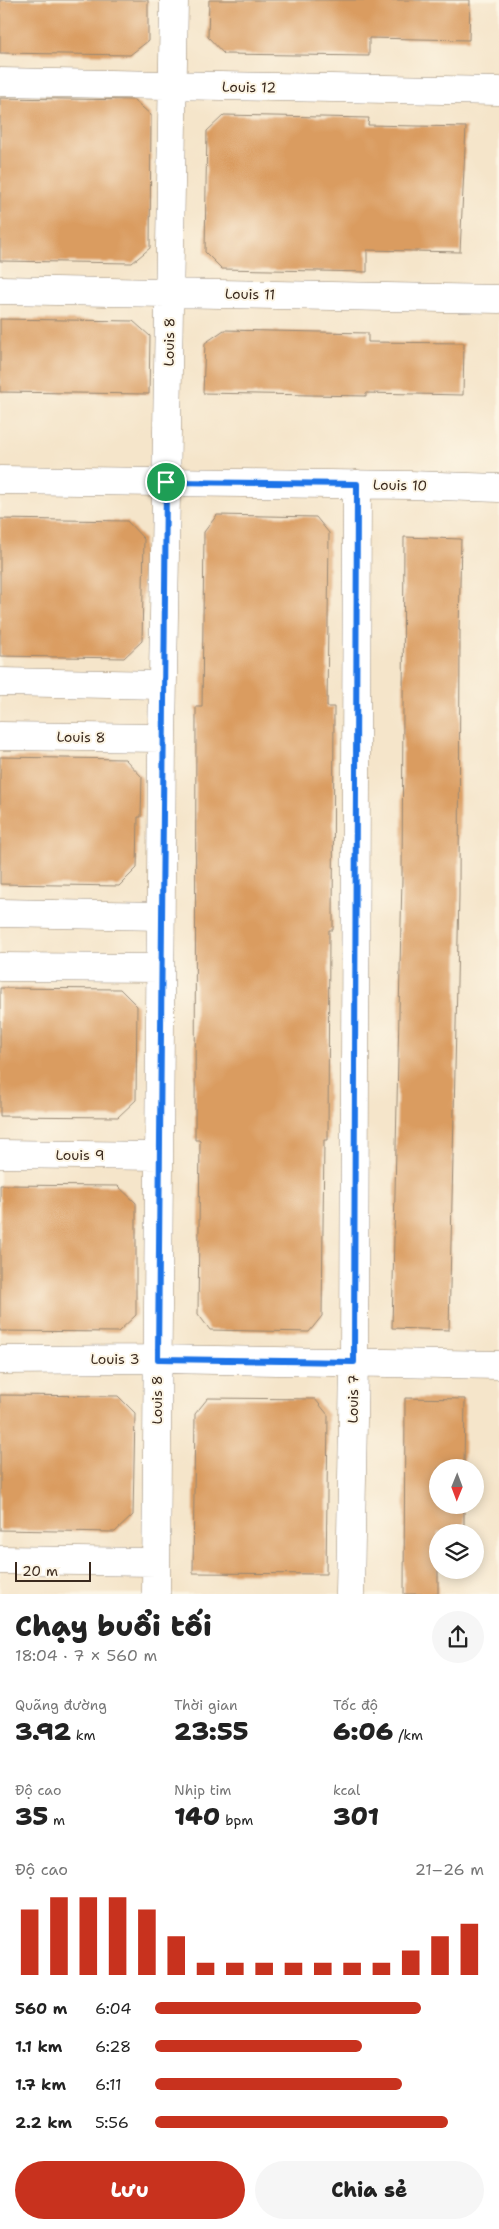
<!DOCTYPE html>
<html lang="vi">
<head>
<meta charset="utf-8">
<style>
	:root { --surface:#fff; --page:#f6f6f6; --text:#222; --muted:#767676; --accent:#c8321e }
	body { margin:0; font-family:"Shantell Sans",sans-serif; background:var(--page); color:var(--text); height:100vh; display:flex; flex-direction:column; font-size:19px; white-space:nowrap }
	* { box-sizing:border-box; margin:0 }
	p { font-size:16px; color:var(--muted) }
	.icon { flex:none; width:28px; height:28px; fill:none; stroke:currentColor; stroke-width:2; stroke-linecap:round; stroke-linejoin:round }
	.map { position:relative; height:1594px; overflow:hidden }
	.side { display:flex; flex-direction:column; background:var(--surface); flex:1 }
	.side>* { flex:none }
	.needle { width:32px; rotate:181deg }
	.tools { position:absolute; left:429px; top:1459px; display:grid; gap:10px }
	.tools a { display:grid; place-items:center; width:55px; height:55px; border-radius:50%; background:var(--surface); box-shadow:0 2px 12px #0003; font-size:25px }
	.scale { position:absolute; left:15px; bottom:12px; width:76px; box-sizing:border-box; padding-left:5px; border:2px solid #3b2a1e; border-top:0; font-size:14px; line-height:18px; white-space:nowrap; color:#3b2a1e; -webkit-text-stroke:4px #fcf5e5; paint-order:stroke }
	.pin { position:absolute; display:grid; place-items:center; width:42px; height:42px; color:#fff; margin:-21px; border:2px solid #fff; border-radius:50%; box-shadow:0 1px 5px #0007 }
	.round { display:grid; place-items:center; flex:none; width:52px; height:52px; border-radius:26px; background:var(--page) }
	.head { display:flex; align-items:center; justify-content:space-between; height:85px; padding:0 15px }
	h1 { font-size:28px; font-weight:800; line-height:38px }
	.metrics { display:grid; grid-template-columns:repeat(3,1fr); gap:8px; height:85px; padding:5px 15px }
	.metrics div { display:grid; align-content:center }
	.metrics b { font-size:25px; font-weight:800 }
	.metrics small { font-size:14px; font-weight:400 }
	.metrics p { font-size:14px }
	.chart { height:140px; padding:10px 15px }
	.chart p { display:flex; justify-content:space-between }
	.chart svg { width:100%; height:90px; margin-top:5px; stroke:var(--accent); stroke-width:6 }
	.cta { display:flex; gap:10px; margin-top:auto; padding:10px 15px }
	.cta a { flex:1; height:58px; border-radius:30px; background:var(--accent); color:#fff; font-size:20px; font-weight:800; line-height:58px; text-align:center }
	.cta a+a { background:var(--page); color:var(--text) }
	ul { padding:0 15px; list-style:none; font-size:16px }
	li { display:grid; grid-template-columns:80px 60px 1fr; align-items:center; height:38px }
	li i { height:12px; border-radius:6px; background:var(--accent) }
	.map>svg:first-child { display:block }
	.building { fill:#da9c61 }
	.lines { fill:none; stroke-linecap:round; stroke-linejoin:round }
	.minor-casing { stroke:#988874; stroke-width:29 }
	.minor { stroke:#fff; stroke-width:28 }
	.route-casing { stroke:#fff; stroke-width:10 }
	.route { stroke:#1a73e8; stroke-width:6 }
	.labels { text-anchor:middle; stroke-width:4; stroke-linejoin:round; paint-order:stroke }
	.street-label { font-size:14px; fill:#3b2a1e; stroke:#fcf5e5 }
</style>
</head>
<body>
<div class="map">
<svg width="499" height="1594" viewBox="0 0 499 1594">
	<rect width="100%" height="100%" fill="#fcf5e5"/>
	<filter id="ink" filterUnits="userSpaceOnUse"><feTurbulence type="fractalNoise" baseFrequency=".02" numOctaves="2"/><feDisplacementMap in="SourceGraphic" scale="10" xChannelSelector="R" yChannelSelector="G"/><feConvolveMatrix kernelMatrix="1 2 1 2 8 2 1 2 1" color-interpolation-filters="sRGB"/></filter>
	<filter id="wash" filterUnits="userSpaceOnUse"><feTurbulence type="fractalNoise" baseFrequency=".0096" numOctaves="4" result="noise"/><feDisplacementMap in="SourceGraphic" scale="20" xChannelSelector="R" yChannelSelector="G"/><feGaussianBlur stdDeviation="1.12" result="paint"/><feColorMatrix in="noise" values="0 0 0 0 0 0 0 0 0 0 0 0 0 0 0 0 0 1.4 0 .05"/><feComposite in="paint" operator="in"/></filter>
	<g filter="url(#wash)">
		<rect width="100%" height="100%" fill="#f5e5ca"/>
		<g id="blocks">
			<path class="building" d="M0,0H148V41L130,55L0,53Z
				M209,0H470L469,40L369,38V56L224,54L208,37Z
				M0,98L134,100L151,115L150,248L132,263L0,261Z
				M224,115L369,118L368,125L466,127L460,252L367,250V272L222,269L205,252L206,185L207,131Z
				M0,319L133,321L150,336L149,394L0,392Z
				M224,330L368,333V342L464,343L463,395L366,393V396L203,393L205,343Z
				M217,515L316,517L329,533L327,707H334L333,930H329L328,1140H324L322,1316L309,1332L210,1330L198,1314L200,1140H195L196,707H202L204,532Z
				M0,519L127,521L144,539L142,641L124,658L0,656Z
				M404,537L461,539L459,630H460L459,895L449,1330L392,1328L402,878Z
				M0,757L125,759L142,777L141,817H138L137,868L119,886L0,884Z
				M0,988L120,989L137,1006L136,1100L118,1117L0,1116Z
				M0,1185L118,1186L136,1203V1315L118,1332L0,1331Z
				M0,1395L118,1396L135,1413L133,1515L115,1532L0,1530Z
				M208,1398L315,1399L328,1415L326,1574L193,1573L195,1414Z
				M405,1398L465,1399L464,1468H438V1505H464V1532H438V1594H404Z"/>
		</g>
	</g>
	<g filter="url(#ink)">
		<use href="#blocks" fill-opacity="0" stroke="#988874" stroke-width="1"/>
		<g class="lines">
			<g class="minor-casing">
				<path id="minor" d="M0,82L499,91
					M0,290L499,299
					M0,480L410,485L499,488
					M0,682L163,685
					M0,736L162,738
					M0,913L161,916
					M0,967L160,968
					M0,1154L159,1156
					M0,1360L157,1359L499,1365
					M0,1560L156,1562
					M156,1594L162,738L174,0
					M350,1594L354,1362L357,484"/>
			</g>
			<use href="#minor" class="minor"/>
		</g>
	</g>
	<g class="lines" filter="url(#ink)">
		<g class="route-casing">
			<path id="route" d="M166,482L357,484L354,1362L158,1359Z"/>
		</g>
		<use href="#route" class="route"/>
	</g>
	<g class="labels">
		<g class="street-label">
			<text transform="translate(249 87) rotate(1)" y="5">Louis 12</text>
			<text transform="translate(250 294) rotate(1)" y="5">Louis 11</text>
			<text transform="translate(169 342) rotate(-89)" y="5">Louis 8</text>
			<text transform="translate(400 485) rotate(1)" y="5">Louis 10</text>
			<text transform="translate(81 737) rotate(1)" y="5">Louis 8</text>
			<text x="80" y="1160">Louis 9</text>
			<text x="115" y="1364">Louis 3</text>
			<text transform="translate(353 1399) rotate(-89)" y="5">Louis 7</text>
			<text transform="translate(157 1400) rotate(-90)" y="5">Louis 8</text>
		</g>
	</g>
</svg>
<div class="tools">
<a><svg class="needle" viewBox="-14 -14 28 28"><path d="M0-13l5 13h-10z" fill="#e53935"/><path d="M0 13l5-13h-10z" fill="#767676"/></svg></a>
<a><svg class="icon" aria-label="layers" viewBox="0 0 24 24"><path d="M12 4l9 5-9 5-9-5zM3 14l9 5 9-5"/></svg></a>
</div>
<div class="scale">20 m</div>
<div class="pin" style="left:166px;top:482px;background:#1e9e55"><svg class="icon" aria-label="arrive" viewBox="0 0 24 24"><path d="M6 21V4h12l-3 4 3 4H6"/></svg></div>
</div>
<section class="side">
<div class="head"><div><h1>Chạy buổi tối</h1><p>18:04 · 7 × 560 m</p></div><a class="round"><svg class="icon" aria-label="share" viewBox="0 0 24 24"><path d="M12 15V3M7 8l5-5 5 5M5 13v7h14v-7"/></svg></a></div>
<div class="metrics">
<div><p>Quãng đường</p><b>3.92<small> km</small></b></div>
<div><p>Thời gian</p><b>23:55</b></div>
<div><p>Tốc độ</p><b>6:06<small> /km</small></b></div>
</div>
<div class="metrics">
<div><p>Độ cao</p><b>35<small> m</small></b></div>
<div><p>Nhịp tim</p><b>140<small> bpm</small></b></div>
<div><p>kcal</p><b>301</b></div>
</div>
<div class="chart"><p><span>Độ cao</span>21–26 m</p>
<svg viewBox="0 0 160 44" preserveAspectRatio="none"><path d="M5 44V12M15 44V6M25 44V6M35 44V6M45 44V12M55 44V25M65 44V38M75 44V38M85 44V38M95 44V38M105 44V38M115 44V38M125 44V38M135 44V32M145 44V25M155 44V19"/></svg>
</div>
<ul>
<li><b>560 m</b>6:04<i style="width:81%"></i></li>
<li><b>1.1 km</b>6:28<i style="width:63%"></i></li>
<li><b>1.7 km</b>6:11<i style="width:75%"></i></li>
<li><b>2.2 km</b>5:56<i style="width:89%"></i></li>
</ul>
<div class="cta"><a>Lưu</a><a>Chia sẻ</a></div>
</section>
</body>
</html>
